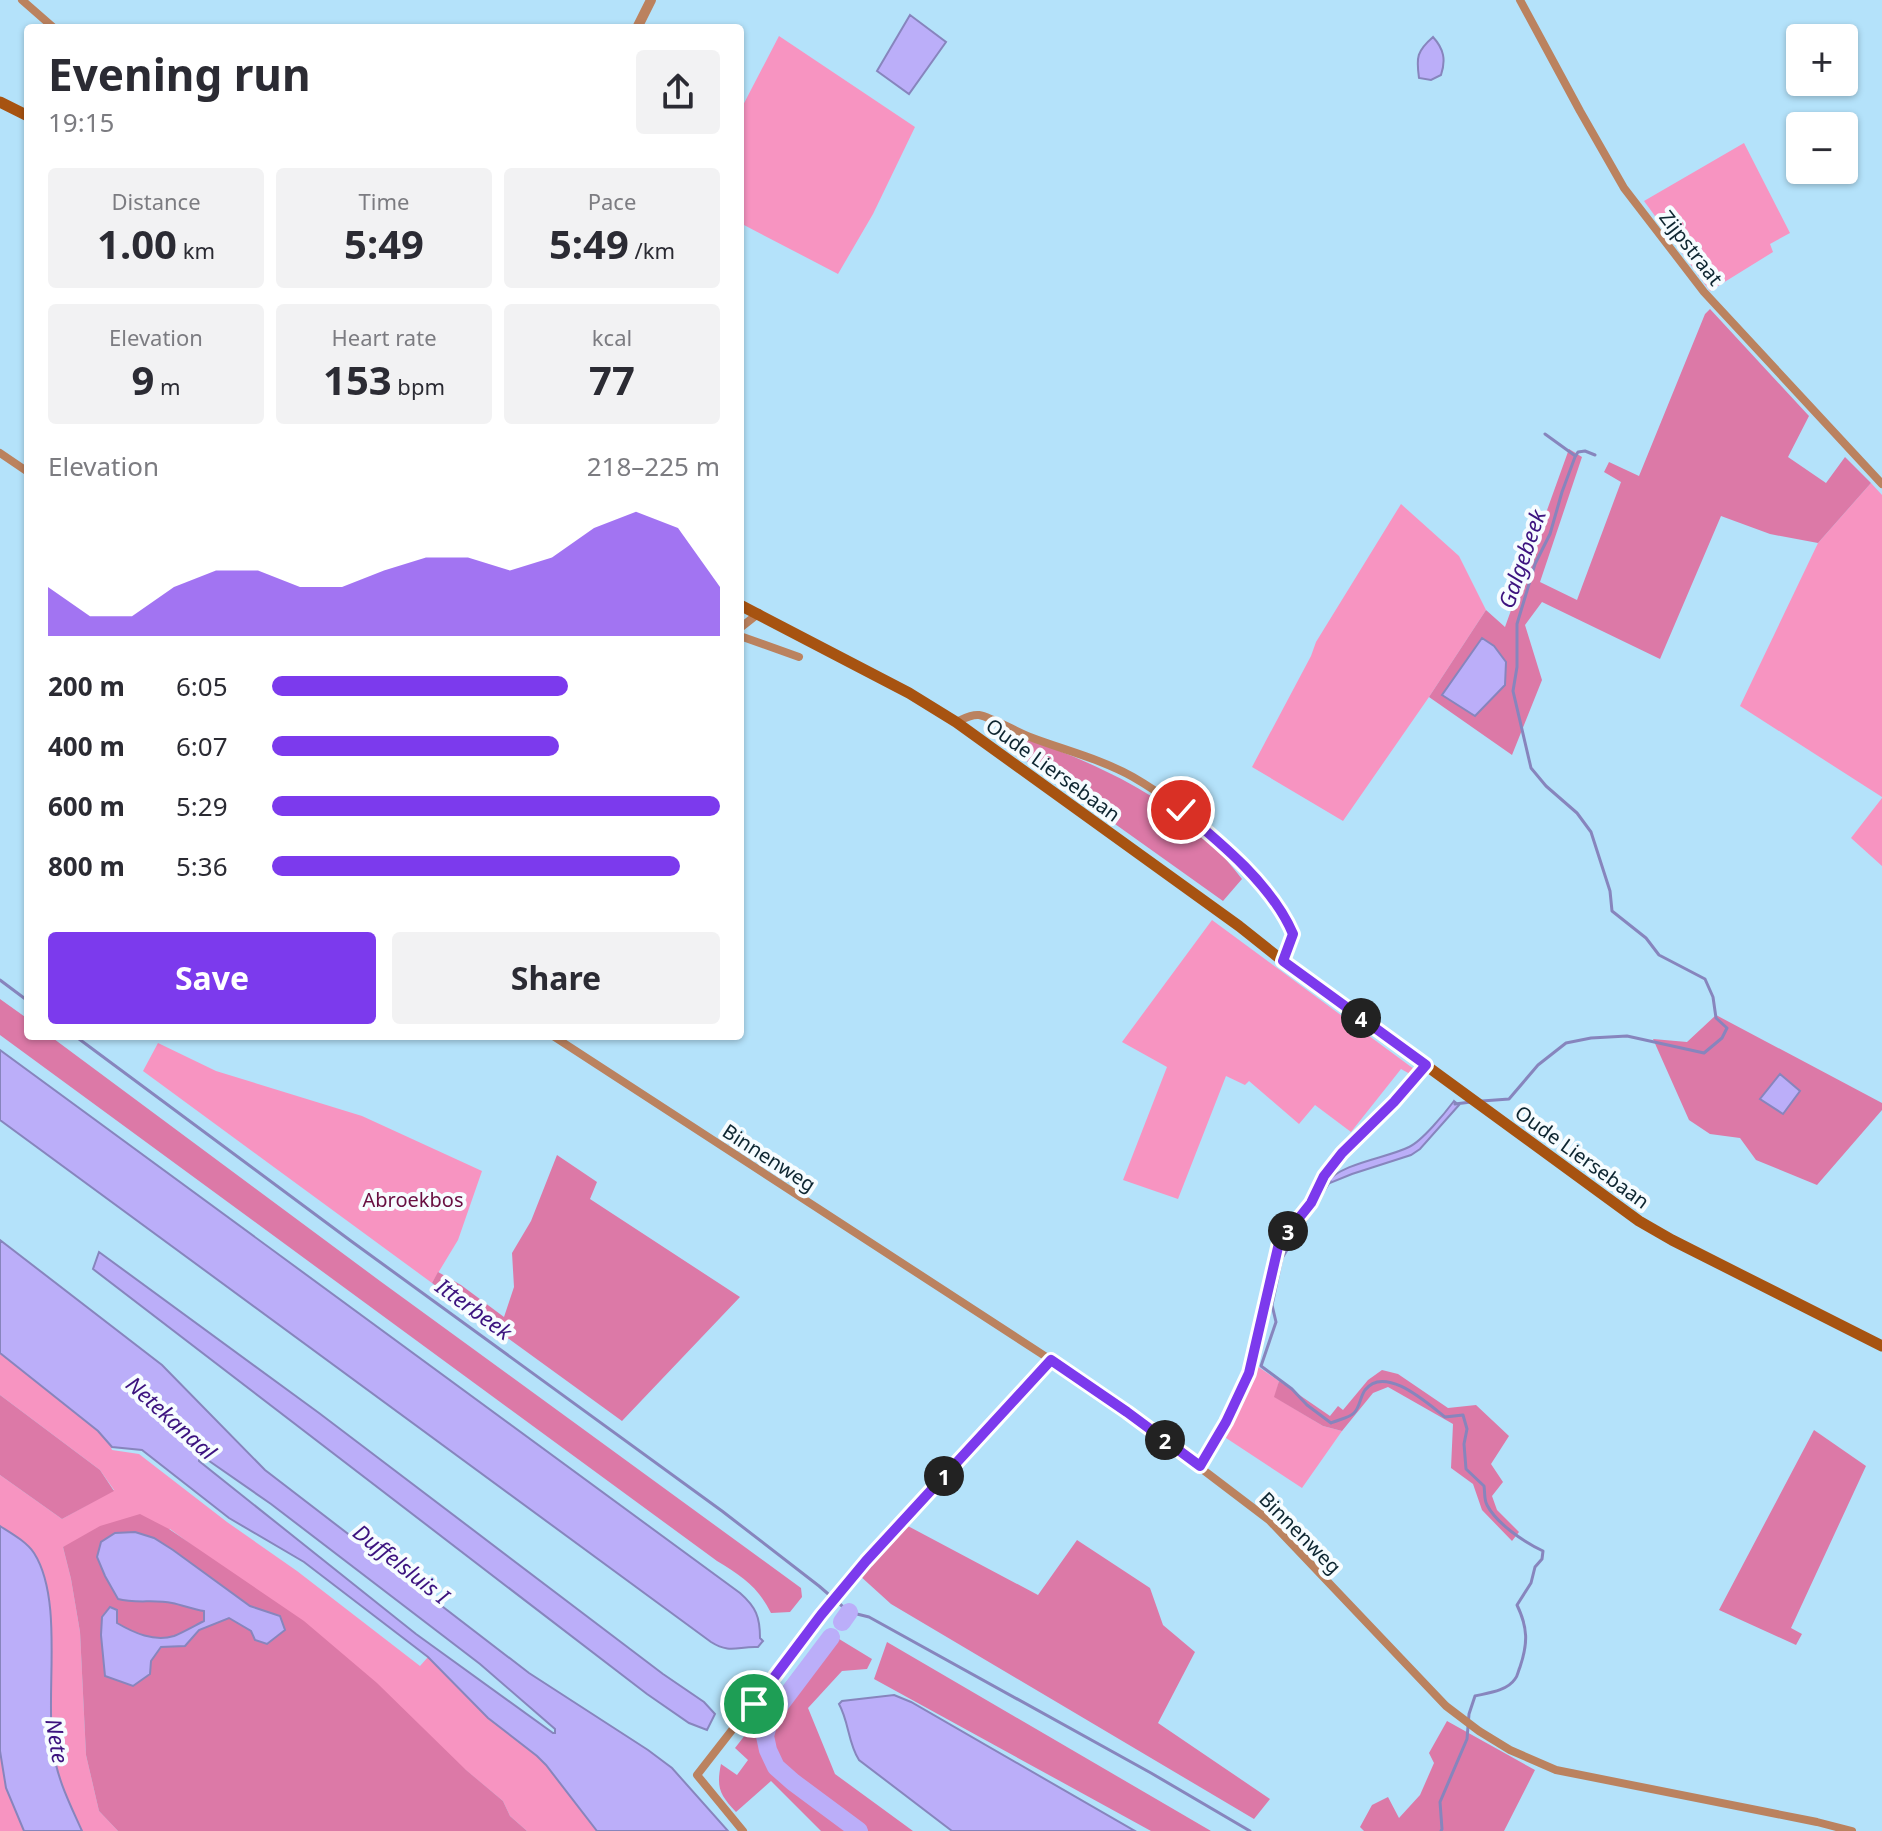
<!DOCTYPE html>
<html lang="en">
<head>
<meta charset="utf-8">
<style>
	:root { --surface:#fff; --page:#f2f2f3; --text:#2b2b33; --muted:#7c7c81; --accent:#7c3aed }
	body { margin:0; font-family:"Noto Sans",sans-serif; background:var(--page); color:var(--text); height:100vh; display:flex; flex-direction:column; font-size:30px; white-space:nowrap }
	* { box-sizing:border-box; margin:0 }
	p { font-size:26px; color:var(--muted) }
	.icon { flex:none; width:44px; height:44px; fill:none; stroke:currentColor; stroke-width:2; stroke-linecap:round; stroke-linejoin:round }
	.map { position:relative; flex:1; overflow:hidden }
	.sheet { position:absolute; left:24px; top:24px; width:720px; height:1016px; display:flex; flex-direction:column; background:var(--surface); border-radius:8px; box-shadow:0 2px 6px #0004 }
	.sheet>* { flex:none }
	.buttons { position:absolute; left:1786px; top:24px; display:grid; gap:16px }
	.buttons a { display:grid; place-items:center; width:72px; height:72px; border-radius:8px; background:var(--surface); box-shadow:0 2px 6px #0004; font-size:40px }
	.pin { position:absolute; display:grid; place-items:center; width:68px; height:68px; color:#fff; margin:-34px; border:4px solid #fff; border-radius:50%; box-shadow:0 2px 8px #0007 }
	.km { position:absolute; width:40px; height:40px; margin:-20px; border-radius:50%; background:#222; color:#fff; font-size:22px; line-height:40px; text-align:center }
	.round { display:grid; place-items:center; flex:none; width:84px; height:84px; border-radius:8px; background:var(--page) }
	.overview { display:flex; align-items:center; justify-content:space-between; height:136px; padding:0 24px }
	h1 { font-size:44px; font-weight:700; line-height:60px }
	.stats { display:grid; grid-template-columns:repeat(3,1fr); gap:12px; height:136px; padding:8px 24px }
	.stats div { display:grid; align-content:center; border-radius:8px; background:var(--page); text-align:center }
	.stats b { font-size:40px; font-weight:700 }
	.stats small { font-size:22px; font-weight:400 }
	.stats p { font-size:22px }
	.chart { height:224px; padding:16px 24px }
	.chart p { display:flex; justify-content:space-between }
	.chart svg { width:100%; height:144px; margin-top:8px; fill:var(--accent); opacity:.7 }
	.button { display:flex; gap:16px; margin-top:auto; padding:16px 24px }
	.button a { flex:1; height:92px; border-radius:8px; background:var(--accent); color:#fff; font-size:32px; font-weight:700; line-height:92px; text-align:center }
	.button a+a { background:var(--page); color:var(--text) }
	ul { padding:0 24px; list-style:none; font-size:26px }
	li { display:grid; grid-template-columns:128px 96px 1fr; align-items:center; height:60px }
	li i { height:20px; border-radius:10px; background:var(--accent) }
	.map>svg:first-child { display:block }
	.green { fill:#f794c1 }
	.forest { fill:#dc79a7; fill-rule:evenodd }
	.water { fill:#bbaef9; stroke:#8785bd; stroke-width:2; fill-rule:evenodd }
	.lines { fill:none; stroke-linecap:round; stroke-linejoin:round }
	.stream { stroke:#8785bd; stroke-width:3 }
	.river { stroke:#bbaef9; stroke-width:18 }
	.minor { stroke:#bb825f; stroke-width:8 }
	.tertiary { stroke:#bb825f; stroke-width:10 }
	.secondary { stroke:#a75311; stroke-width:11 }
	.route-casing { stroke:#fff; stroke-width:16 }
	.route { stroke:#7c3aed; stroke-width:10 }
	.labels { text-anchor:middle; stroke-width:8; stroke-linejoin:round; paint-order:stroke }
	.street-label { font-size:20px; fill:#0e2631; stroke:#f6fcff }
	.park-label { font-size:20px; fill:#680e41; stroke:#f6fcff }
	.water-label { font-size:22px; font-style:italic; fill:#3c137f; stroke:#f6fcff }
</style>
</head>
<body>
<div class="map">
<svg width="1882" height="1831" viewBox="0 0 1882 1831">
	<rect width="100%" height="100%" fill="#b4e2fa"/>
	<path class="green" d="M779,36L915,127L873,214L838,274L744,225L740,230V111Z
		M1744,143L1790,233L1770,244L1773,252L1710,291L1644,201Z
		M1871,483L1882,495V797L1740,706L1818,543Z
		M1401,504L1459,556L1486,610L1429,697L1343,821L1252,767L1311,656L1316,642Z
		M1882,798V866L1851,838Z
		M1212,920L1414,1069L1410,1074L1401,1069L1351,1132L1315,1105L1299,1124L1249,1081L1245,1085L1226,1076L1178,1199L1123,1180L1167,1067L1122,1042Z
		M158,1043L216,1071L362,1116L482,1171L458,1240L432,1283L143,1071Z
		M0,1353L98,1431L109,1442L112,1450L139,1454L227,1522L297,1571L420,1666L428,1657L488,1718L537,1756L546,1765L597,1831H527L510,1816L503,1801L216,1563L170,1529L63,1547L71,1579L80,1632L86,1755L99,1811L118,1831H82C70,1804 57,1779 53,1749C45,1694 64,1601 34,1553C27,1542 11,1533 0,1526V1475L62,1519L114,1490L100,1470L0,1395Z
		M1257,1366L1279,1381L1275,1397L1323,1426L1342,1431L1302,1488L1223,1436Z
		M0,1751L6,1788L24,1831H0Z"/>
	<path class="forest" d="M1710,309L1809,416L1788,457L1826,483L1845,457L1871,483L1818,543L1770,534L1721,516L1660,659L1542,602L1525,625L1542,680L1512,755L1429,697L1486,610L1505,627L1569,449L1582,457L1540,582L1577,600L1621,482L1604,472L1609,462L1639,476L1705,314Z
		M1027,739C1093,762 1165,795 1214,846C1224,856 1233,868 1242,879L1223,901L1014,752Z
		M0,999L28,1019V1036H50L380,1281L801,1588L802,1597L790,1612L771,1613C758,1587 742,1576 717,1561L0,1035Z
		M1716,1015L1882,1103V1110L1817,1185L1756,1160L1740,1138L1710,1134L1689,1120L1653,1039L1687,1042Z
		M557,1155L597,1182L590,1199L740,1297L622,1421L432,1283L438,1272L461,1285L504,1317L514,1287L512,1253L531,1221Z
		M1382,1370L1398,1374L1448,1408L1476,1405L1509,1436L1491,1464L1503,1482L1492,1496L1497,1510L1519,1532L1512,1541L1482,1510L1473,1484L1451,1468L1453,1424L1388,1387L1373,1393L1342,1431L1323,1426L1274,1397L1279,1381L1330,1416L1338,1406L1343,1410L1368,1380Z
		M0,1395L100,1470L114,1491L62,1519L0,1475Z
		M1814,1430L1866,1466L1791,1628L1802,1634L1796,1645L1719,1610Z
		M140,1514L169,1529L304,1621L377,1683L466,1770L503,1801L510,1816L527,1831H118L99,1811L86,1755L80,1632L71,1579L63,1547L100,1526ZM115,1533L154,1538L250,1606L280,1616L251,1631L229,1618L199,1630L185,1646L162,1647L151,1661L103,1653L101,1635L102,1617L117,1610V1623C134,1633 154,1642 174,1636C183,1633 195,1625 204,1621V1611C193,1609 183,1605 172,1603C154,1599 136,1604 118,1599L105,1576L97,1556L101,1542Z
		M906,1525L1038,1595L1077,1540L1150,1588L1163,1625L1195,1652L1158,1723L1270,1799L1254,1819L891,1604L859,1575Z
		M826,1631L872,1659L867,1669L842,1671L808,1708L835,1774L913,1831H821L771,1781L736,1812C720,1795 716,1788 721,1764L737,1775L748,1760L735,1748Z
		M887,1642L1211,1831H1151L874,1679Z
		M1447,1721L1535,1770L1504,1831H1364L1360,1827L1372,1805L1388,1797L1399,1818L1420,1795L1434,1763L1429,1753Z"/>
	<path class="water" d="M910,15L946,42L909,94L877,71Z
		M1433,37C1444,49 1446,60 1441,75L1431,80L1419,78C1416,57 1417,51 1433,37Z
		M1482,638L1494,646L1506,662L1505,685L1475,716L1442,695Z
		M0,1050L740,1593C756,1607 760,1617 760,1638L763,1641L758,1647C738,1646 730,1654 711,1642L0,1120Z
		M1780,1074L1800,1091L1783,1114L1760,1099Z
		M1454,1101L1459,1105L1420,1149L1411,1155L1352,1174L1330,1183L1327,1182C1342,1163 1387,1158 1409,1147C1422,1141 1445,1113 1454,1101Z
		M0,1240L162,1365L265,1470L529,1673L648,1750L672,1768L728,1831H597L546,1765L537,1756L488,1718L428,1657L304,1562L229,1518L142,1450L112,1447L98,1431L0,1353ZM202,1456L271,1504L480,1664L555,1729V1733H553L416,1634L199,1461V1457Z
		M99,1252L319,1413L663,1674L704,1702L715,1714L707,1730L689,1723L647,1694L93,1269Z
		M0,1526C11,1533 27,1542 34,1553C64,1600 45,1694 53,1749C57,1779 70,1804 82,1831H24L6,1788L0,1751Z
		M135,1532L154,1538L173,1550L250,1606L280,1616L285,1630L267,1644L255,1640L251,1631L229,1618L199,1630L185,1646L161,1647L151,1661L150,1674L133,1686L105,1676L101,1635L102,1617L110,1607L117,1610V1623C134,1633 154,1642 174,1636C182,1633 196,1625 204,1621V1611C193,1609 182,1605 172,1603C154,1599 136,1604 118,1599L105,1576L97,1557L101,1542L115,1533Z
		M894,1695L911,1702L1135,1831H952L859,1760C848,1743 849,1722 839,1704L842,1701Z"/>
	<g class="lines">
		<path class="stream" d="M1545,434L1574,455
			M0,980L28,1001
			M75,1036L351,1241L722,1511L819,1586L849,1612L869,1617L1151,1773L1250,1831
			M1482,1101L1509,1099L1538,1065L1566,1043L1591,1038L1627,1036L1704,1053L1722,1038L1727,1028L1716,1018L1713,997L1705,979L1659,955L1646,938L1612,911L1610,891L1591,832L1577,813L1546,786L1531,768L1513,691L1517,667V624L1535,564L1550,534L1562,492L1575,457L1578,452L1585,451L1595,455
			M1455,1104L1471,1102
			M1330,1181L1282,1258L1272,1305L1276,1322L1261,1366L1292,1389L1307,1405L1331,1423C1337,1420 1349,1418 1354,1413C1360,1407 1360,1397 1365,1390C1385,1364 1428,1404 1445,1417L1463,1415L1467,1429L1464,1444L1466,1469L1484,1486C1485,1492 1484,1500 1487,1505C1497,1524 1524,1542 1543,1551L1542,1559L1535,1567L1531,1583L1517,1605C1528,1628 1528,1643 1520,1667C1518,1671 1518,1676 1515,1679C1507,1691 1488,1693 1475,1696L1469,1714L1467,1739L1440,1802L1442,1829L1441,1831"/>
		<path class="river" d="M842,1622L849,1612
			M831,1637L770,1718L765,1736L768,1750L776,1767L793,1782L859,1831"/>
		<path class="minor" d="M22,0L54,28
			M1520,0L1580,111L1624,188L1704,292L1882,484
			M0,453L28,472
			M740,628L759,613
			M740,636L799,657
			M956,722C963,719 971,714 979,715C991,717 1017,732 1030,737C1064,750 1101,759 1133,777C1185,807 1270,879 1293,934L1283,961
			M553,1036L1051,1360L1127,1412L1269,1520L1446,1706L1479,1731L1510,1750L1556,1770L1817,1822L1852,1831
			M1200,1466L1226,1422L1249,1373L1279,1243L1311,1203L1324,1176L1342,1153L1394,1102L1426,1065
			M743,1831L697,1775L828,1607L866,1561L1051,1360"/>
		<path class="tertiary" d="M637,28L651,0"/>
		<path class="secondary" d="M0,102L28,116
			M740,605L909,693L956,722L1239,926L1283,961L1639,1221L1672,1240L1882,1346"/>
	</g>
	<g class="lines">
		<g class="route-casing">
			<path id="route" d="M754,1704L821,1615L866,1561L1051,1360L1127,1412L1200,1466L1226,1422L1249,1373L1279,1243L1311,1203L1324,1176L1342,1153L1394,1102L1426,1065L1283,961L1293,934C1273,886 1221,843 1181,810"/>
		</g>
		<use href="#route" class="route"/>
	</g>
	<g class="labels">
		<g class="street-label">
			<text transform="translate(1691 248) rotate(52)" y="7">Zijpstraat</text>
			<text transform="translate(1053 770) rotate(36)" y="7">Oude Liersebaan</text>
			<text transform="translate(1582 1157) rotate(36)" y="7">Oude Liersebaan</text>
			<text transform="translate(769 1158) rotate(33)" y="7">Binnenweg</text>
			<text transform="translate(1300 1533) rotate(45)" y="7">Binnenweg</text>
		</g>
		<g class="park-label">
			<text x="413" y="1207">Abroekbos</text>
		</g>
		<g class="water-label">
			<text transform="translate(1522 559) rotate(-71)" y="8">Galgebeek</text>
			<text transform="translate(474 1309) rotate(36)" y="8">Itterbeek</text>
			<text transform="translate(171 1418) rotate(42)" y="8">Netekanaal</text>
			<text transform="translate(401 1564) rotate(38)" y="8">Duffelsluis I</text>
			<text transform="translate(57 1741) rotate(80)" y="8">Nete</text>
		</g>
	</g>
</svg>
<div class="buttons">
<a>+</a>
<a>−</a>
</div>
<div class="pin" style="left:754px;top:1704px;background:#1e9e55"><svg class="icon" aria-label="arrive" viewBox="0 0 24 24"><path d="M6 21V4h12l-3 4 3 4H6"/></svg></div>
<div class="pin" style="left:1181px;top:810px;background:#d93025"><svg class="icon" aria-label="check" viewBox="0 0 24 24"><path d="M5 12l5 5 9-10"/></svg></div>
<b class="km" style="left:944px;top:1476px">1</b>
<b class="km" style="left:1165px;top:1440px">2</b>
<b class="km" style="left:1288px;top:1231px">3</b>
<b class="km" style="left:1361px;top:1018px">4</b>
<section class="sheet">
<div class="overview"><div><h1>Evening run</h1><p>19:15</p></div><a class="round"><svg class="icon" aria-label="share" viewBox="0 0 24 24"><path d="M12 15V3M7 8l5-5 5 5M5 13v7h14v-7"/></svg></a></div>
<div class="stats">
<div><p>Distance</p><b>1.00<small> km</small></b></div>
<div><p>Time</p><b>5:49</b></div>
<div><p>Pace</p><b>5:49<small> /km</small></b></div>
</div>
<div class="stats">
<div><p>Elevation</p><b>9<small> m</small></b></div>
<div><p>Heart rate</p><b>153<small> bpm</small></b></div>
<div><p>kcal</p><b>77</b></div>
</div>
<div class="chart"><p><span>Elevation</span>218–225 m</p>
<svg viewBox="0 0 160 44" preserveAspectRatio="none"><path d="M0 44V29L10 38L20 38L30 29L40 24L50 24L60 29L70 29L80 24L90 20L100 20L110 24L120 20L130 11L140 6L150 11L160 29V44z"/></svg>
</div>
<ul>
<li><b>200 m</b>6:05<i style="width:66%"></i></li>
<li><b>400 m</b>6:07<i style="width:64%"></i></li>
<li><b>600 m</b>5:29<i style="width:100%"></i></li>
<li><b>800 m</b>5:36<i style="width:91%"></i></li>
</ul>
<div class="button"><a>Save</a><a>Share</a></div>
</section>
</div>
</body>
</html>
